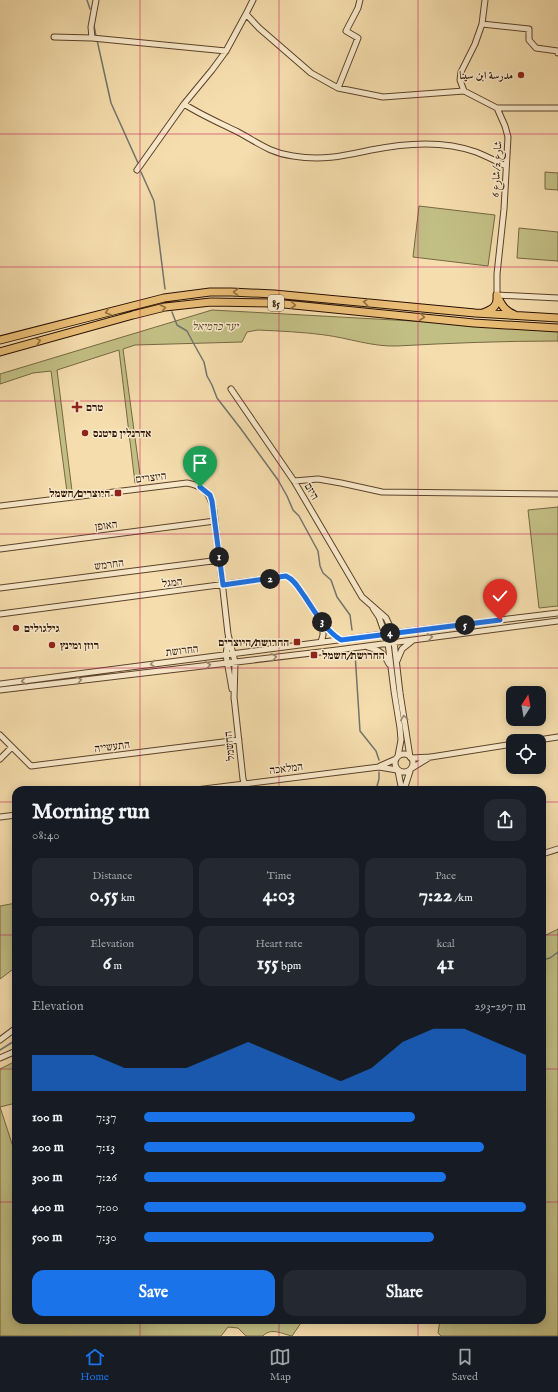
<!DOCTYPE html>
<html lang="en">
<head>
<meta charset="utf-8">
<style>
	:root { --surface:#171b24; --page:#242831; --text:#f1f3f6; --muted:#9ea1a6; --line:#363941; --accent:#1a73e8 }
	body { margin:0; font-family:"IM FELL English",Amiri,"Frank Ruhl Libre",serif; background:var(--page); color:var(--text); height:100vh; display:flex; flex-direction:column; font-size:15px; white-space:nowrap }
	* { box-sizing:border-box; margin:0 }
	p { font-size:13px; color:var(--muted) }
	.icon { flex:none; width:22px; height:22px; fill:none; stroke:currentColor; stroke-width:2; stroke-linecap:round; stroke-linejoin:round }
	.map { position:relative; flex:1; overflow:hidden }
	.drawer { position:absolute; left:12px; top:786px; width:534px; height:538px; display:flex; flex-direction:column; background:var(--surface); border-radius:12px; box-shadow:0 2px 10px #0003 }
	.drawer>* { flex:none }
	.needle { width:26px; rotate:11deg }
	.fabs { position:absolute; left:506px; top:686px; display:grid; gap:8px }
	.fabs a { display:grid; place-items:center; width:40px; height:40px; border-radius:8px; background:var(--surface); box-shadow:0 2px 10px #0003; font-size:20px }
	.pin { position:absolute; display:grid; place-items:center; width:34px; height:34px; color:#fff; margin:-41px -17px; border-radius:50% 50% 50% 0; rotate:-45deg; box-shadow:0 0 4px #0007 }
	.pin .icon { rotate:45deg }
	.km { position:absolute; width:20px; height:20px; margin:-10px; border-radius:50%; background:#222; color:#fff; font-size:11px; line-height:20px; text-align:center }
	.round { display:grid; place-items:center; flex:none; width:42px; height:42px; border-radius:12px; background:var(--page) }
	.headline { display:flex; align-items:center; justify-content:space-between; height:68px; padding:0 20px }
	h1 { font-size:22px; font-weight:800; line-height:30px }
	.stats { display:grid; grid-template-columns:repeat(3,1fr); gap:6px; height:68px; padding:4px 20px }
	.stats div { display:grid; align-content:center; border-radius:10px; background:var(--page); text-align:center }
	.stats b { font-size:20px; font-weight:800 }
	.stats small { font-size:11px; font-weight:400 }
	.stats p { font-size:11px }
	.chart { height:112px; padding:8px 20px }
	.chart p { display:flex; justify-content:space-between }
	.chart svg { width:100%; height:72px; margin-top:4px; fill:var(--accent); opacity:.7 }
	.primary-button { display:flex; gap:8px; margin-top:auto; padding:8px 20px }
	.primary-button a { flex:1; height:46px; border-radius:12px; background:var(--accent); color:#fff; font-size:16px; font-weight:800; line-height:46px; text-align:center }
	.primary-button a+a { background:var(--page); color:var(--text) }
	ul { padding:0 20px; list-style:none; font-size:13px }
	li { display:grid; grid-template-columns:64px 48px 1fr; align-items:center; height:30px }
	li i { height:10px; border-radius:5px; background:var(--accent) }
	.tabs { display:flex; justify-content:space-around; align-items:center; height:56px; border-top:1px solid var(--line); background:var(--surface); font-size:11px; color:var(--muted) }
	.tabs a { display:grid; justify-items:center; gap:2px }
	.tabs .selected { color:var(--accent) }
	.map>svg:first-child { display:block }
	.green { fill:#c2bf85; stroke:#766842 }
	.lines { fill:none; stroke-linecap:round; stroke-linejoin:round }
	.stream { stroke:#71756d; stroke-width:1.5 }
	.minor-casing { stroke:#5c432b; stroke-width:7 }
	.highway-casing { stroke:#291000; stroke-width:9 }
	.minor { stroke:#f8e9ca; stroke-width:5 }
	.highway { stroke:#eabe76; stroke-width:7 }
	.oneway { stroke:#937041 }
	.oneway2 { stroke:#9b876f }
	.route-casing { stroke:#fff; stroke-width:8 }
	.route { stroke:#1a73e8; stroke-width:5 }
	.grid { fill:none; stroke:#c2185b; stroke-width:1; stroke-opacity:0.55 }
	.poi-dot { fill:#8f2418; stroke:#f8e9ca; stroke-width:1.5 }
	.labels { text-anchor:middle; stroke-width:3; stroke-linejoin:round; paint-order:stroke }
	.shield { fill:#f8e9ca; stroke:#67513d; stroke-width:1 }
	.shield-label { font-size:10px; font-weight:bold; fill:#291000 }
	.poi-label { font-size:11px; font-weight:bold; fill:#291000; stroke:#f8e9ca; text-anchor:start }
	.street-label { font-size:11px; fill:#291000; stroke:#f8e9ca }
	.park-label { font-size:11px; font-style:italic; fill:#5f4d2f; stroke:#f8e9ca }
</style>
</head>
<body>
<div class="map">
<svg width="558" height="1336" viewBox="0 0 558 1336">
	<rect width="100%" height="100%" fill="#f5ddad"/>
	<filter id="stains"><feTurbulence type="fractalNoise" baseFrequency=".005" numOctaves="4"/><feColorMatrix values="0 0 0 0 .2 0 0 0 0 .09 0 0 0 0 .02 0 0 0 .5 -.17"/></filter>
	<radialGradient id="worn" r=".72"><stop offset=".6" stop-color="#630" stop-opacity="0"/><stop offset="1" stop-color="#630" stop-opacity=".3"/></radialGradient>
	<path class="green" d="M545,172L558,173V190L545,189Z
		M419,206L495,215L488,266L413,257Z
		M519,228L558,232V261L517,258Z
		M212,310L449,323L558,331V341C504,341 450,343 397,346C373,347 348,338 325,335C303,332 280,331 258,330L247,332L242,342L135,345L123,349L141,482L135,483L119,350L57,370L72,491L67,492L51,371L33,373L0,384V374Z
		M558,507V606L539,608L528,510Z
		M16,903V967L0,979V906Z
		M558,929V1336H441L438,1333L440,1320H542V937Z
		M16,1061V1103L0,1107L16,1156V1320H303L292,1336C282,1334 271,1327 263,1336H246L238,1328L228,1327L221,1336H0V1069Z"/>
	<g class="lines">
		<path class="stream" d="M87,0L90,9
			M94,26L96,36
			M97,40L111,103L138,163
			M141,172L154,201L165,289
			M172,312L177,325L187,331L195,346L204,362L207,376L212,385L217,398L241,429L278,480L287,496L293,510L299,516L318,551L320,566L323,573L331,580L337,597L350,615L352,630
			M355,653L360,731L376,751L379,760
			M376,790L379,779V772
			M542,960L550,958L558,952
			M0,1050L16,1040"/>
		<g class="minor-casing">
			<path id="minor" d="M485,0L482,24L475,44L461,72L460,80L464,91L497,108L505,126L508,137L504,209L497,274V295L558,298
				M246,14L259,28L311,73L338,88L383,97L464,91
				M482,24L529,29V40L536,48L558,51V53
				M54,37L92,38L226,51
				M92,38L91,27L96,0
				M338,88L358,38L346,31L358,8L360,0
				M184,104C201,115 220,123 238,132C257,142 270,153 293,156C322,161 343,156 371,150C405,143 443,140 476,152C486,156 496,161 506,166
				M497,108H558
				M137,170L184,104L212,70L226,51L246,14L253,0
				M231,389L294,481L362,597L386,618L393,633L400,693L410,757
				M294,481L318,479L341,483L382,492L558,494
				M0,506L187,483C205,486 210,494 214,511L228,634L235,662L234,699
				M0,549L215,521
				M0,588L220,560
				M373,608L379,617L388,643L394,691L400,728L401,740L398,756
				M0,614L286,576C295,580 299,589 305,597C315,612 324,630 341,640
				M228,639L226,655L232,689
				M321,642L323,635V624
				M368,647C378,649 385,654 389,664
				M397,661L402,649L412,641
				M0,684L384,634L558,613
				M0,690L337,650L558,621
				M234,697L243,779L247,790
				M0,735L31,766L239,740
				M532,741L558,737
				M395 763a9 9 0 1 1 18 0a9 9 0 1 1-18 0Z
				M411,758L431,757L513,744
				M0,759L12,747
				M380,766L396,759
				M412,768L430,757
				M398,771L401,786L400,790
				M196,790L379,767L397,770
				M404,790L410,771
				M0,817L16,815
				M542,854L558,849
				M0,1040L16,1028
				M0,1058L16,1051"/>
		</g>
		<g class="highway-casing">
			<path id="highway" d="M497,295C501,305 505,311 515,315
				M483,313C491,310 498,307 497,297
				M0,340L164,298L210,292H231L274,294L475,313L558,318
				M0,352L133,315L165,307L211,302L274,303L474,323L558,328"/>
		</g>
		<use href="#minor" class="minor"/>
		<use href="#highway" class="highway"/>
	</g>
	<defs><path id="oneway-chevron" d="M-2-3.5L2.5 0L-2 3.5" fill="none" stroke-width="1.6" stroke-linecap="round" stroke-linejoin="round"/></defs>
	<g class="oneway">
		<use href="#oneway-chevron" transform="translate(236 292) rotate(-178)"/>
		<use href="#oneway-chevron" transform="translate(366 302) rotate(-174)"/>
		<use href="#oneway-chevron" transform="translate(293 305) rotate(5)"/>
		<use href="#oneway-chevron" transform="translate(163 308) rotate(-12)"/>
		<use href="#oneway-chevron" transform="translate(108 312) rotate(163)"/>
		<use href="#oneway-chevron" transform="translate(422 317) rotate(6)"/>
		<use href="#oneway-chevron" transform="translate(38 341) rotate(-15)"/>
	</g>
	<g class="oneway2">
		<use href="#oneway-chevron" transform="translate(430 637) rotate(-7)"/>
		<use href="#oneway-chevron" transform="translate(274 657) rotate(-7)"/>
		<use href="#oneway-chevron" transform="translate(153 664) rotate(173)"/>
		<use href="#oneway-chevron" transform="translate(208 665) rotate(-7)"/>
		<use href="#oneway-chevron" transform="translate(79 680) rotate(-7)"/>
		<use href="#oneway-chevron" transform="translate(24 681) rotate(172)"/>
		<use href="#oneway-chevron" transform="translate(404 718) rotate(-98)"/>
	</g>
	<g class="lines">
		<g class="route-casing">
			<path id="route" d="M200,487L210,495L212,501L223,585L286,576C295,580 299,589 305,597C315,612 325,630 341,640L500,620"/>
		</g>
		<use href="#route" class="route"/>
	</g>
	<path class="grid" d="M140,0V790M279,0V790M418,0V790M0,134H558M0,267H558M0,401H558M0,534H558M0,668H558M0,802H16M542,802H558M0,935H16M542,935H558M0,1069H16M542,1069H558M0,1202H16M542,1202H558M140,1320V1336M279,1320V1336M418,1320V1336"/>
	<g class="poi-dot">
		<circle cx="521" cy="75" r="4"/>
		<path d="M75 401h4v4h4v4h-4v4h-4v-4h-4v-4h4z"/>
		<circle cx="85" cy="433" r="4"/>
		<rect x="114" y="489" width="8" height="8" rx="2"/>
		<circle cx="16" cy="628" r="4"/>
		<rect x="293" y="638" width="8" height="8" rx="2"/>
		<circle cx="52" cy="645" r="4"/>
		<rect x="310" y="651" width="8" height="8" rx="2"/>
	</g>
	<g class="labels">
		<rect class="shield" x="268" y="295" width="16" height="16" rx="3"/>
		<g class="shield-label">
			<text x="276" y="307">85</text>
		</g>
		<g class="poi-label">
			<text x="513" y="79" text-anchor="end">مدرسة ابن سينا</text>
			<text x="86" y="411">טרם</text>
			<text x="93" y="437">אדרנלין פיטנס</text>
			<text x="110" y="497" text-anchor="end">היוצרים/חשמל</text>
			<text x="24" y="632">גילגולים</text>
			<text x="289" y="646" text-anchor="end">החרושת/היוצרים</text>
			<text x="60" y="649">רוזן ומינץ</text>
			<text x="322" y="659">החרושת/חשמל</text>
		</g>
		<g class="street-label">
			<text transform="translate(496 169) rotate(-87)" y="4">شارع 2/شارع 6</text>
			<text transform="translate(151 477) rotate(-7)" y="4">היוצרים</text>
			<text transform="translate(312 491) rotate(60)" y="4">היזם</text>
			<text transform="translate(106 525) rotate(-7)" y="4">האופן</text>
			<text transform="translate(109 564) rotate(-7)" y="4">החרמש</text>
			<text transform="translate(172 582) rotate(-7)" y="4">המגל</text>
			<text transform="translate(182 650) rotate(-7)" y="4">החרושת</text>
			<text transform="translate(112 746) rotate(-7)" y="4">התעשייה</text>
			<text transform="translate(229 746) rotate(-96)" y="4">החשמל</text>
			<text transform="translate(286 768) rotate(-7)" y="4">המלאכה</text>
		</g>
		<g class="park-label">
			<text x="215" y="330">יער כרמיאל</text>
		</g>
	</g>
	<rect width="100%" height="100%" filter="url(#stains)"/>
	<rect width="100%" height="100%" fill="url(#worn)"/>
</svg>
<div class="fabs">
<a><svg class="needle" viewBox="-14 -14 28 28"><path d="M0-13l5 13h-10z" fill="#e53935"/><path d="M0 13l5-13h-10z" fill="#9ea1a6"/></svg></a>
<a><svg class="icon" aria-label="locate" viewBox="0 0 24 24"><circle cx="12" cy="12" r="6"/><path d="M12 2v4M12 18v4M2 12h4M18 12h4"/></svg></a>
</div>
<div class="pin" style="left:200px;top:487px;background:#1e9e55"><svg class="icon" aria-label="arrive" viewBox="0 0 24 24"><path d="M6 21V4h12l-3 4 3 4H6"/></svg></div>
<div class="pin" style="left:500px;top:620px;background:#d93025"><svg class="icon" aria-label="check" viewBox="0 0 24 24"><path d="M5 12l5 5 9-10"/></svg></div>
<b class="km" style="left:219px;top:557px">1</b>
<b class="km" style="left:270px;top:579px">2</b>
<b class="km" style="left:322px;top:622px">3</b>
<b class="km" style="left:390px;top:633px">4</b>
<b class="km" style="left:465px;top:625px">5</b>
<section class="drawer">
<div class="headline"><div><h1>Morning run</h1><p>08:40</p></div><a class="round"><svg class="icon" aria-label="share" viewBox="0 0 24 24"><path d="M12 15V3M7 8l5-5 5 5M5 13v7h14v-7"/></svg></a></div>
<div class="stats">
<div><p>Distance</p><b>0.55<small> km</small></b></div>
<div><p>Time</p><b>4:03</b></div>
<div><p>Pace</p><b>7:22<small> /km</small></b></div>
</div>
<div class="stats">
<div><p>Elevation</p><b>6<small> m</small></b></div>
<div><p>Heart rate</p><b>155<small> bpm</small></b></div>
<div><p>kcal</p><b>41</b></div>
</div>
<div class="chart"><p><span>Elevation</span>293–297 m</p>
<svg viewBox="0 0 160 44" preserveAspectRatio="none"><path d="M0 44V22L10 22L20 22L30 30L40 30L50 30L60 22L70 14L80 22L90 30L100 38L110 30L120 14L130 6L140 6L150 14L160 22V44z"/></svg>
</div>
<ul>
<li><b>100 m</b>7:37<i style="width:71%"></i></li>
<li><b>200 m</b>7:13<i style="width:89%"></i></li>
<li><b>300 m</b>7:26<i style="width:79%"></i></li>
<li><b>400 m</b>7:00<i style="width:100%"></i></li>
<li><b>500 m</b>7:30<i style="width:76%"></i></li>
</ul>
<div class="primary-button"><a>Save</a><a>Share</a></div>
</section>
</div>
<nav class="tabs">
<a class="selected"><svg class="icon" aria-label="home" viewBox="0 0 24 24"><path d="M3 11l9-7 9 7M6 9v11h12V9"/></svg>Home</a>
<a><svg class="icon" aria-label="map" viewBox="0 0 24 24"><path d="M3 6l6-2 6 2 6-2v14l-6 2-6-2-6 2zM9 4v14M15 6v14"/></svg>Map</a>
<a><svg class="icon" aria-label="saved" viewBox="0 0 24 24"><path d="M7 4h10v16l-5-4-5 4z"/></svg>Saved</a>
</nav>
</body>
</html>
